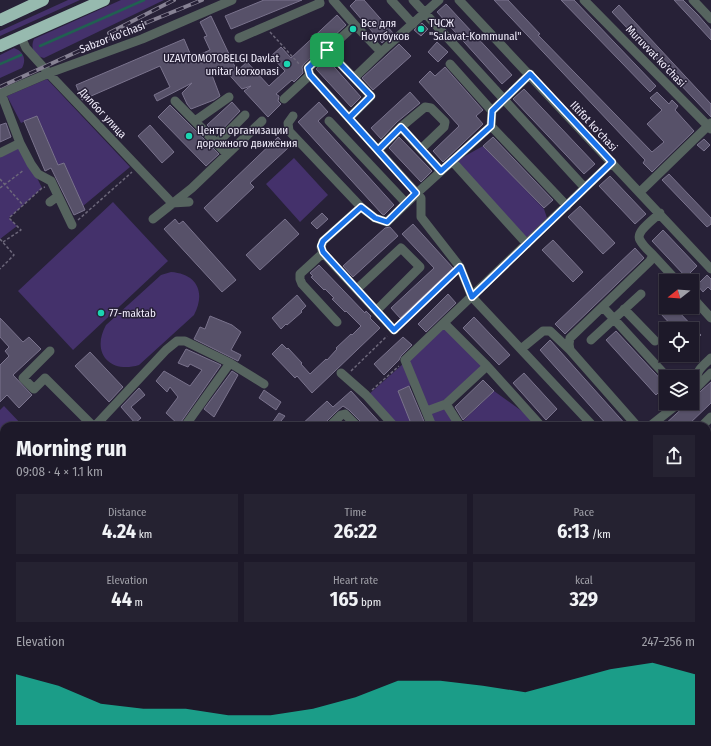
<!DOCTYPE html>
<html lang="en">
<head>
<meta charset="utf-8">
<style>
	:root { --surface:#1d1929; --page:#252231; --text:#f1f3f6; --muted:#a0a0a8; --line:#3b3846; --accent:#1bd5b1 }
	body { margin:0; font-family:"Fira Sans Condensed",sans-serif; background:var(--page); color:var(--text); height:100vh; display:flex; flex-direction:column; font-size:15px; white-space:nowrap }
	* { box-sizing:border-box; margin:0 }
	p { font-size:13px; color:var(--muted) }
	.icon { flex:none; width:22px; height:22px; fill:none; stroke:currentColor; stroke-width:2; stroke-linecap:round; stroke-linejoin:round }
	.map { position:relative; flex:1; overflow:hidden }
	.sheet { position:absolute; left:0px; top:422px; width:711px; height:324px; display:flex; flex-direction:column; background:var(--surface); border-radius:12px 12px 0 0; box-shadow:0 1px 3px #0004,0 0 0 1px var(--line) }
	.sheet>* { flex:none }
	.needle { width:26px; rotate:253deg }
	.fabs { position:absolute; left:659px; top:274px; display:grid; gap:8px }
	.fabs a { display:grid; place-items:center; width:40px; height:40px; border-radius:0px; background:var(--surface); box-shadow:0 1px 3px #0004,0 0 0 1px var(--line); font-size:20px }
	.pin { position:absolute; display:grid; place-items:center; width:34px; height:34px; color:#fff; margin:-17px; border-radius:8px; box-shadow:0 2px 6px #0006 }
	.round { display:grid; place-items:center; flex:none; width:42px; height:42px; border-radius:0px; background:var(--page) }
	.overview { display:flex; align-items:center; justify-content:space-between; height:68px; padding:0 16px }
	h1 { font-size:22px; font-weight:700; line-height:30px }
	.stats { display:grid; grid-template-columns:repeat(3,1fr); gap:6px; height:68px; padding:4px 16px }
	.stats div { display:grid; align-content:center; border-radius:0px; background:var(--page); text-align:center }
	.stats b { font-size:20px; font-weight:700 }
	.stats small { font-size:11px; font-weight:400 }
	.stats p { font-size:11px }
	.chart { height:112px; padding:8px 16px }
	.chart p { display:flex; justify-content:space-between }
	.chart svg { width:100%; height:72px; margin-top:4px; fill:var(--accent); opacity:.7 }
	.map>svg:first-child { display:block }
	.green { fill:#44316b }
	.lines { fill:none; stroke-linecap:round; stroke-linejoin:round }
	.stream { stroke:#216051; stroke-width:2.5 }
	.building { fill:#575169; stroke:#7a738d }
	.path { stroke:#6c677a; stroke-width:1.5; stroke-dasharray:3 2; stroke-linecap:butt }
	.minor { stroke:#56645f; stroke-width:9 }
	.highway { stroke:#97baaf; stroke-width:12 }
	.rail-casing { stroke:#878294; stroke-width:4 }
	.rail { stroke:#272137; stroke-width:2.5; stroke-dasharray:8; stroke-linecap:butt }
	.route-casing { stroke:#fff; stroke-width:8 }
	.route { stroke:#1a73e8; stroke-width:5 }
	.poi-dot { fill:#1bd5b1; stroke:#272137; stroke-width:1.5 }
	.labels { text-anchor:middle; stroke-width:3; stroke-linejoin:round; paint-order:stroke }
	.poi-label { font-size:11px; fill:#f1edfc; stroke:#272137; text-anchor:start }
	.street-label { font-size:11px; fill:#f1edfc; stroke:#272137 }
</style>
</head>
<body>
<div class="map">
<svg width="711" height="746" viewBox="0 0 711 746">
	<rect width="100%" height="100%" fill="#272137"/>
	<path class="green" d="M68,0H80L0,36V31Z
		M121,0H164L44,58C34,56 30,48 34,39Z
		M14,48C23,51 27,59 22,68L0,78V55Z
		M47,79L130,167L83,206L64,163L58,165L37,116L21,123L7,96Z
		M20,143L42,188L9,218L17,226L0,239V155Z
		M483,146L544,209L547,218L527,239L456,161Z
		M294,158L328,195L300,222L266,184Z
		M113,202L168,261L73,350L18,291Z
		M171,272C197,274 206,292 194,315L139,365C109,374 91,352 106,325L161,275Z
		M444,323L487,366L447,404L460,426H432L406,361Z
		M404,363L412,385L398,391L412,426H395L368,395Z
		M494,391L537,422L532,426H464L463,421Z
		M4,406L23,426H4V471L0,467V410Z"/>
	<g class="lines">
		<path class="stream" d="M40,46L144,0
			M0,64L21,55"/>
	</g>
	<path class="building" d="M264,0H302L231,29L225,16Z
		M356,0H364L393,33L382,43L350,6Z
		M494,0H508L540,34L538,35L652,152L664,142L647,124L662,110L650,98L657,92L669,104L672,100L678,106L675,110L694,131L652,172L643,163L645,160Z
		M561,0H574L656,86L650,92Z
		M674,0H683L698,15L711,30V40Z
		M446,4L512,75L502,84L437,12Z
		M619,5L711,104V117L612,12Z
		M337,15L346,25L304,64L302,67L303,73L294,82L292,80L276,94L279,96L278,101L281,104L268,117L244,91L251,86L242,89L224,69L212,75L220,96L214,100L191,109L187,104L182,93L192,83L157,101L154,95L170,87L160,66L82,100L76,85L184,39L192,58L210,50L204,37L207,36L200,22L211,16L237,71L247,62L269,86L285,71L271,56L281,47L291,58Z
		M422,23L428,29L421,36L414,30Z
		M437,42L448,52L438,62L428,52Z
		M399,44L411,56L373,90L362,78Z
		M327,59L361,97L351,107L316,69Z
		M445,67L483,110L476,116L483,124L443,162L433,151L459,126L419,82L430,71L435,76Z
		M524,89L595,164L584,174L513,99Z
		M410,92L420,103L397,122L381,139L371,128Z
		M232,102L240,111L217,135L207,125Z
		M319,102L328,112L318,121L394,205L384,215L382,214L298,122Z
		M170,105L219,154L206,166L158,117Z
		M37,116L58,165L64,163L85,210L74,215L51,168L45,171L24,121Z
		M6,123L11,137L0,142V125Z
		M150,125L174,152L162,163L138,136Z
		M278,137L288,148L250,183L254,187L217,222L204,208Z
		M399,137L432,171L421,182L389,148Z
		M493,137L553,200L544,208L483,146Z
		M704,139L710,145L704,151L697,145Z
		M669,174L711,218V224L707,227L662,180Z
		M610,176L646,214L635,224L599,186Z
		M580,206L615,243L603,254L568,217Z
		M322,213L328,219L317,229L311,223Z
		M175,219L179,224L183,221L236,280L222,292L164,229Z
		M285,219L299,234L260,270L246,255Z
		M413,224L453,268L400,318L391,308L434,268L402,234Z
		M390,227L398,236L353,277L343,266L385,228Z
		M663,230L697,266L686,277L652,241Z
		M553,240L583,272L573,282L542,250Z
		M635,248L644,258L565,334L555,324Z
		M319,265L365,313L366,311L371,316L370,318L380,328L312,393L297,376L295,378L272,354L282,344L287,349L288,348L302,363L301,364L310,374L326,359L327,360L337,349L336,348L351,334L352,335L361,326L346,311L345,312L332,299L334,298L325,289L324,290L311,277L313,276L310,273Z
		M707,275L711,279V290L708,287L703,292L697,285Z
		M448,294L456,303L426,332L418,324Z
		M297,295L306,306L301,311L302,312L287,325L286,324L281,329L272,318Z
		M666,307H674L701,335L692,344V329H675L660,313Z
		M210,316L232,325L241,332L231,350L241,355L238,361L194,339L200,327L205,329Z
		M474,317L510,355L499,365L463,328Z
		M0,318L23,342L29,337L41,349L13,375L32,395L19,408L7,395L0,402V365L9,356L5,351L9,347L0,337Z
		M616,331L666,385L656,395L606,340Z
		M403,337L412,345L401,356L399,360L384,375L374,364Z
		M550,340L627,426H608L540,350Z
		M186,349L221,365L179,425L166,413L178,397L170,387L167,392L156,381L164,371L190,386L202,370L190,364L188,367L178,363Z
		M90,352L123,387L109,402L75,366Z
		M232,371L238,375L214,417L204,409Z
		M524,373L557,409L546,420L513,383Z
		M483,380L494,391L463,420L455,407Z
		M711,382V403L687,426H663L688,403H692V399Z
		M409,386L426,426H412L398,391Z
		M139,388L145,395L131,407L141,418L135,423L121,407Z
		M264,390L281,402L276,410L259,398Z
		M351,391L383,426H363L361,422L349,410L343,406L337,411L322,426H300L327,401L333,407Z
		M279,413L285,416L277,426H270Z"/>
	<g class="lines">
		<path class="path" d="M270,32L300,65
			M0,179L22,204
			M0,188L24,170
			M78,220L132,172
			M0,239L14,255L0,269
			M3,242L21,230L9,218L42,188L45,187
			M400,324L454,273
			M351,371L387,336
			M372,390L399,366
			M479,742L481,746"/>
		<path class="minor" d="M391,0L413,24
			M413,0L585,188
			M459,0L711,269
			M584,0L711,129
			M693,0L711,19
			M21,37L26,48L54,79L172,203
			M239,38L320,3L319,0
			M327,50L354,78L381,52L355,25
			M381,52L439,0
			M450,64L492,111
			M310,75L308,68L355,25L333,0
			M0,94L49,73L142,39L232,0
			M284,99L310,75L421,198V217L460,267L472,297L593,426
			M175,101L227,154
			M293,116L288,123L289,131L361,207
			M349,118L371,96L354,78
			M195,121L229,97
			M329,121L406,203
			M491,126L567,206
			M20,143L31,164L38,174L51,181L72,225
			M216,144L245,115
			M421,149L444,127L445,122L431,108L425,107L401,127C414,142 428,157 441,171
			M378,150L401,127
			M0,153L20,143L1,93
			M452,161L527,244
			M640,192L711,123
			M50,202L58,196
			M172,203L189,202
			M153,219L192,188L262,121
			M323,253L300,274V279L302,284L337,322
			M653,255L677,281
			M357,289L401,248L420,267L377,310
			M692,297L711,318
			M603,307L667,377
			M624,309L655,341
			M444,323L487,366
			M394,330L323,253L321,247L323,241L361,207L375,218L387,222L417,193L491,126L492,111L530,74
			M591,340L641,294
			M521,349L543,331H550L570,350
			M50,351L23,378L34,389L45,378L93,426
			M341,373L366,395L394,426
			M698,385C694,371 702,367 711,358
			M692,392L711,373
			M427,411L446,404
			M95,426L166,350L177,341H185L230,363L264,384
			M185,426L230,363
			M330,426L341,415L345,414L357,426
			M432,426L405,360L612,162
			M460,426L446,404L487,366L541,426
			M637,426L570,350L569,344L570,338L650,261L653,255C649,251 643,246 640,240C635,232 654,219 660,213
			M650,426L679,403
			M702,426L711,417
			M0,518L4,515
			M0,535L4,540
			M707,545H711
			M0,616L4,620
			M707,636L711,632
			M707,690L711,694
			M32,742L35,746
			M74,742L77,746
			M124,742L128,746
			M171,742L174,746
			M238,742L242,746
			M302,742L306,746
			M386,742L391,746
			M399,742H400
			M695,742L699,746
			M17,746V742
			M322,746L326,742
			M590,746L594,742"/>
		<path class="highway" d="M0,20L43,0
			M0,46L104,0"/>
		<g class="rail-casing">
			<path id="rail" d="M109,33L174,0
				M0,87L92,45L202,0"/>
		</g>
		<use href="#rail" class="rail"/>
	</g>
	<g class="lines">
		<g class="route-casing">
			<path id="route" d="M327,50L308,68L310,75L416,193L387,222L375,218L361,207L323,241L321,246L323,252L394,330L460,267L472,297L612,162L530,74L492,111L491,126L441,171L401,127L378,150L349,118L371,96L327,50"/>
		</g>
		<use href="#route" class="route"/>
	</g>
	<g class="poi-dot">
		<circle cx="353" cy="29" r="4"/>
		<circle cx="421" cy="29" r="4"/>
		<circle cx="287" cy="64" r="4"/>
		<circle cx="189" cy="136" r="4"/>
		<circle cx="101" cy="313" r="4"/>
	</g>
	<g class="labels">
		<g class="poi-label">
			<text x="361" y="27">Все для<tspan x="361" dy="13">Ноутбуков</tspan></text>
			<text x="429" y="27">ТЧСЖ<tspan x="429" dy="13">"Salavat-Kommunal"</tspan></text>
			<text x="279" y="62" text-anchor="end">UZAVTOMOTOBELGI Davlat<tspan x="279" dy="13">unitar korxonasi</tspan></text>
			<text x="197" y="134">Центр организации<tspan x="197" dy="13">дорожного движения</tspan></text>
			<text x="109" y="317">77-maktab</text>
		</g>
		<g class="street-label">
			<text transform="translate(112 37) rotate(-21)" y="4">Sabzor ko'chasi</text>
			<text transform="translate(656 56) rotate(46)" y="4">Muruvvat ko'chasi</text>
			<text transform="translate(103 113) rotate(47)" y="4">Дилбог улица</text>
			<text transform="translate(594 126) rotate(47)" y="4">Iltifot ko'chasi</text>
		</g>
	</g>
</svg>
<div class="fabs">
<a><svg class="needle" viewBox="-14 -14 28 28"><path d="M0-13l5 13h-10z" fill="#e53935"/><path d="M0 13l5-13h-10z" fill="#a0a0a8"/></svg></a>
<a><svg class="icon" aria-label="locate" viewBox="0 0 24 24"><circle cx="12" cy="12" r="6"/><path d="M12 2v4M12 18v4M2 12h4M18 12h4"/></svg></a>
<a><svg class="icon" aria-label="layers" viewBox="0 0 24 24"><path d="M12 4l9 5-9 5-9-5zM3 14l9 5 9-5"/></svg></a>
</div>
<div class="pin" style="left:327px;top:50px;background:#1e9e55"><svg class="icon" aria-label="arrive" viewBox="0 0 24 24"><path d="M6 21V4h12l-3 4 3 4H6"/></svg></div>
<section class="sheet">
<div class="overview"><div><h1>Morning run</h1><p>09:08 · 4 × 1.1 km</p></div><a class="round"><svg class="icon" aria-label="share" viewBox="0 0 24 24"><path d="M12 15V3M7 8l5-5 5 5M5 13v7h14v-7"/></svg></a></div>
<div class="stats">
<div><p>Distance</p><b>4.24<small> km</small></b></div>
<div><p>Time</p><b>26:22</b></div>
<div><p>Pace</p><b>6:13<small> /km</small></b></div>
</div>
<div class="stats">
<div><p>Elevation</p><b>44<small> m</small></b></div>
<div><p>Heart rate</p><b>165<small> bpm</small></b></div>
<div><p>kcal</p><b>329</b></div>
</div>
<div class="chart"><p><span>Elevation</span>247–256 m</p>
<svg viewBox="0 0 160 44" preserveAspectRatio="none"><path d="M0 44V13L10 20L20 31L30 34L40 34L50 38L60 38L70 34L80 27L90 17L100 17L110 20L120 24L130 17L140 10L150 6L160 13V44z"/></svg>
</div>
</section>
</div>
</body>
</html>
